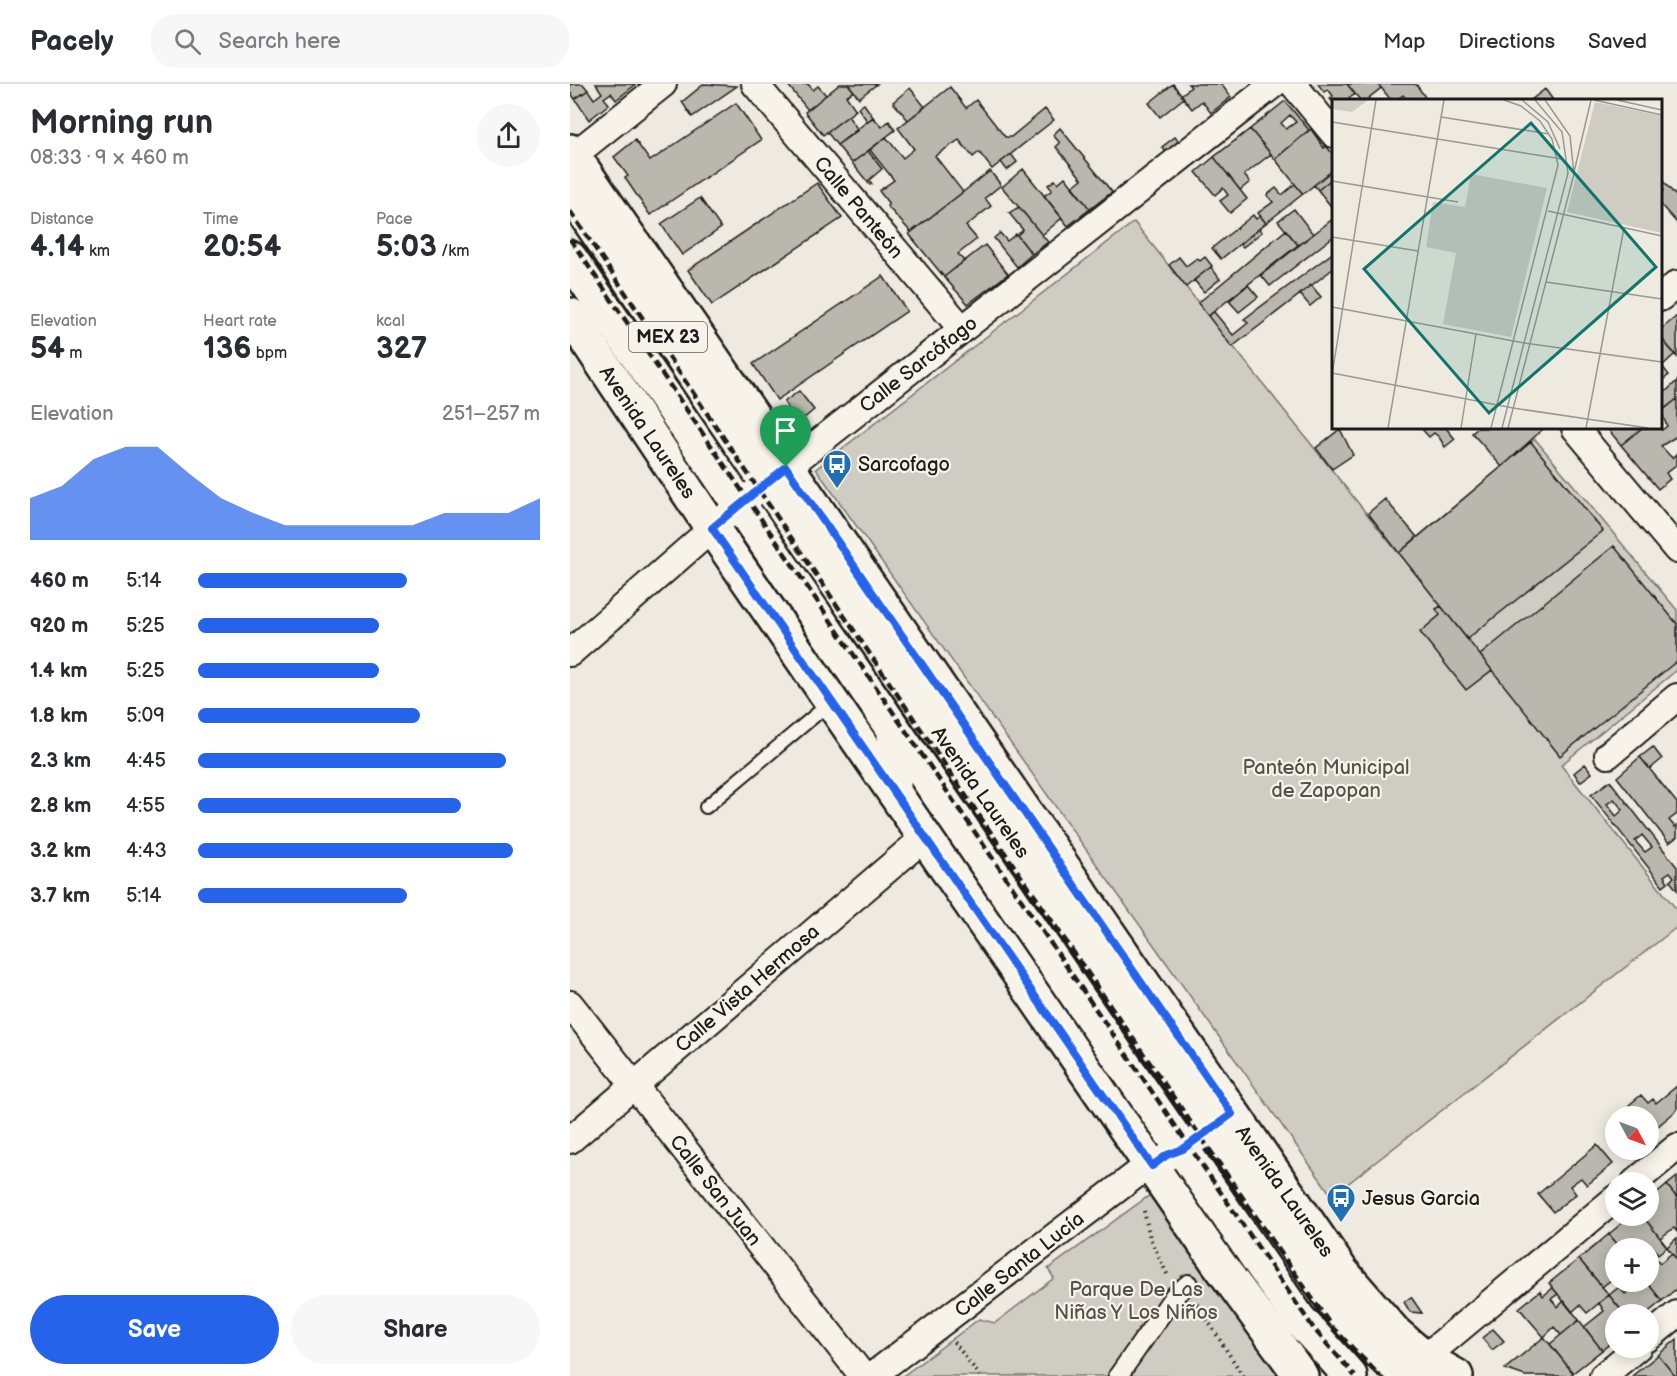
<!DOCTYPE html>
<html lang="en">
<head>
<meta charset="utf-8">
<style>
	:root { --surface:#fff; --page:#f7f7f7; --text:#2b2b33; --muted:#7c7c81; --line:#e1e1e2; --accent:#2563eb }
	body { margin:0; font-family:"Balsamiq Sans",sans-serif; background:var(--page); color:var(--text); height:100vh; display:flex; flex-direction:column; font-size:22px; white-space:nowrap }
	* { box-sizing:border-box; margin:0 }
	p { font-size:20px; color:var(--muted) }
	.icon { flex:none; width:33px; height:33px; fill:none; stroke:currentColor; stroke-width:2; stroke-linecap:round; stroke-linejoin:round }
	.map { position:relative; flex:1; overflow:hidden }
	.sheet { display:flex; flex-direction:column; background:var(--surface); width:570px }
	.sheet>* { flex:none }
	.needle { width:39px; rotate:131deg }
	.buttons { position:absolute; left:1035px; top:1022px; display:grid; gap:12px }
	.buttons a { display:grid; place-items:center; width:54px; height:54px; border-radius:50%; background:var(--surface); box-shadow:0 3px 15px #0003; font-size:30px }
	.pin { position:absolute; display:grid; place-items:center; width:51px; height:51px; color:#fff; margin:-62px -26px; border-radius:50% 50% 50% 0; rotate:-45deg; box-shadow:0 0 6px #0007 }
	.pin .icon { rotate:45deg }
	.round { display:grid; place-items:center; flex:none; width:63px; height:63px; border-radius:32px; background:var(--page) }
	.headline { display:flex; align-items:center; justify-content:space-between; height:102px; padding:0 30px }
	h1 { font-size:33px; font-weight:800; line-height:45px }
	.metrics { display:grid; grid-template-columns:repeat(3,1fr); gap:9px; height:102px; padding:6px 30px }
	.metrics div { display:grid; align-content:center }
	.metrics b { font-size:30px; font-weight:800 }
	.metrics small { font-size:16px; font-weight:400 }
	.metrics p { font-size:16px }
	.chart { height:168px; padding:12px 30px }
	.chart p { display:flex; justify-content:space-between }
	.chart svg { width:100%; height:108px; margin-top:6px; fill:var(--accent); opacity:.7 }
	.button { display:flex; gap:12px; margin-top:auto; padding:12px 30px }
	.button a { flex:1; height:69px; border-radius:36px; background:var(--accent); color:#fff; font-size:24px; font-weight:800; line-height:69px; text-align:center }
	.button a+a { background:var(--page); color:var(--text) }
	ul { padding:0 30px; list-style:none; font-size:20px }
	li { display:grid; grid-template-columns:96px 72px 1fr; align-items:center; height:45px }
	li i { height:15px; border-radius:8px; background:var(--accent) }
	header { display:flex; align-items:center; gap:36px; box-sizing:border-box; height:84px; padding:0 30px; background:var(--surface); border-bottom:2px solid var(--line) }
	header strong { font-size:28px }
	nav { display:flex; gap:33px; margin-inline-start:auto; font-size:21px }
	.search { width:420px; height:54px; background:var(--page); display:flex; align-items:center; gap:15px; box-sizing:border-box; padding:0 21px; border-radius:33px; color:var(--muted); font-size:22px }
	main { display:flex; flex:1; min-height:0 }
	.map>svg:first-child { display:block }
	.green { fill:#cfccc3; stroke:#767470; stroke-width:1.5 }
	.building { fill:#bab7af; stroke:#1c1c1c; stroke-width:1.5; fill-rule:evenodd }
	.lines { fill:none; stroke-linecap:round; stroke-linejoin:round }
	.service-casing { stroke:#1c1c1c; stroke-width:16 }
	.pedestrian-casing { stroke:#1c1c1c; stroke-width:22 }
	.minor-casing { stroke:#1c1c1c; stroke-width:30 }
	.secondary-casing { stroke:#1c1c1c; stroke-width:38 }
	.primary-casing { stroke:#1c1c1c; stroke-width:38 }
	.path { stroke:#1c1c1c; stroke-width:4; stroke-dasharray:1.5 4.5; stroke-linecap:butt }
	.service { stroke:#f7f3e8; stroke-width:12 }
	.pedestrian { stroke:#f7f3e8; stroke-width:18 }
	.minor { stroke:#f7f3e8; stroke-width:26 }
	.secondary { stroke:#f7f3e8; stroke-width:33 }
	.primary { stroke:#f7f3e8; stroke-width:33 }
	.rail { stroke:#1c1c1c; stroke-width:4.5; stroke-dasharray:9 4.5; stroke-linecap:butt }
	.route-casing { stroke:#fff; stroke-width:12 }
	.route { stroke:#2563eb; stroke-width:8 }
	.labels { text-anchor:middle; stroke-width:4.5; stroke-linejoin:round; paint-order:stroke }
	.shield { fill:#f7f3e8; stroke:#5e5c59; stroke-width:1.5 }
	.shield-label { font-size:18px; font-weight:bold; fill:#1c1c1c }
	.street-label { font-size:20px; fill:#1c1c1c; stroke:#f7f3e8 }
	.poi-label { font-size:20px; fill:#1c1c1c; stroke:#f7f3e8; text-anchor:start }
	.park-label { font-size:20px; fill:#52514e; stroke:#f7f3e8 }
	.inset-road { fill:none; stroke:#9a9892; stroke-width:1.5 }
	.view { fill:#0f766e; fill-opacity:0.15; stroke:#0f766e; stroke-width:3 }
	.inset-edge { fill:none; stroke:#1c1c1c; stroke-width:3 }
</style>
</head>
<body>
<header>
<strong>Pacely</strong>
<div class="search"><svg class="icon" aria-label="search" viewBox="0 0 24 24"><circle cx="10" cy="10" r="6"/><path d="M15 15l6 6"/></svg>Search here</div>
<nav><a>Map</a><a>Directions</a><a>Saved</a></nav>
</header>
<main>
<section class="sheet">
<div class="headline"><div><h1>Morning run</h1><p>08:33 · 9 × 460 m</p></div><a class="round"><svg class="icon" aria-label="share" viewBox="0 0 24 24"><path d="M12 15V3M7 8l5-5 5 5M5 13v7h14v-7"/></svg></a></div>
<div class="metrics">
<div><p>Distance</p><b>4.14<small> km</small></b></div>
<div><p>Time</p><b>20:54</b></div>
<div><p>Pace</p><b>5:03<small> /km</small></b></div>
</div>
<div class="metrics">
<div><p>Elevation</p><b>54<small> m</small></b></div>
<div><p>Heart rate</p><b>136<small> bpm</small></b></div>
<div><p>kcal</p><b>327</b></div>
</div>
<div class="chart"><p><span>Elevation</span>251–257 m</p>
<svg viewBox="0 0 160 44" preserveAspectRatio="none"><path d="M0 44V27L10 22L20 11L30 6L40 6L50 17L60 27L70 33L80 38L90 38L100 38L110 38L120 38L130 33L140 33L150 33L160 27V44z"/></svg>
</div>
<ul>
<li><b>460 m</b>5:14<i style="width:61%"></i></li>
<li><b>920 m</b>5:25<i style="width:53%"></i></li>
<li><b>1.4 km</b>5:25<i style="width:53%"></i></li>
<li><b>1.8 km</b>5:09<i style="width:65%"></i></li>
<li><b>2.3 km</b>4:45<i style="width:90%"></i></li>
<li><b>2.8 km</b>4:55<i style="width:77%"></i></li>
<li><b>3.2 km</b>4:43<i style="width:92%"></i></li>
<li><b>3.7 km</b>5:14<i style="width:61%"></i></li>
</ul>
<div class="button"><a>Save</a><a>Share</a></div>
</section>
<div class="map">
<svg width="1107" height="1292" viewBox="0 0 1107 1292">
	<rect width="100%" height="100%" fill="#eeeae0"/>
	<filter id="ink" filterUnits="userSpaceOnUse"><feTurbulence type="fractalNoise" baseFrequency=".0167" numOctaves="2"/><feDisplacementMap in="SourceGraphic" scale="12" xChannelSelector="R" yChannelSelector="G"/><feConvolveMatrix kernelMatrix="1 2 1 2 8 2 1 2 1" color-interpolation-filters="sRGB"/></filter>
	<g filter="url(#ink)">
		<path class="green" d="M564,138L828,469L965,355L1107,526V586L991,681L1107,826V843L762,1112L246,385Z
			M580,1111L591,1119L710,1292H333L409,1235L425,1239L484,1194L478,1185Z"/>
		<path class="building" d="M0,0H13L18,6L5,15L0,8Z
			M26,0H64L65,1L46,16L41,9L34,14L39,20L19,36L5,15L18,6L24,15L32,9Z
			M134,0L167,2L122,33L112,18Z
			M217,0H238L243,6L248,2L256,11L238,26Z
			M270,0H278L284,7L276,12L286,26L253,51L235,28Z
			M278,0H307L289,14Z
			M603,0L614,14L590,33L579,19Z
			M618,0H651L661,13L641,29L632,17L622,25L611,11L621,3Z
			M748,0H777L785,10L777,16H764V19L760,15L763,12L758,5L754,8Z
			M777,0H808L811,4L796,16H790Z
			M808,0H846L855,13L851,16H837L833,11L827,16H821Z
			M380,3L396,24L406,16L435,53H441L475,25L484,36L422,85L409,68L403,73L389,56L365,72L393,108L341,148L317,122L319,120L309,107L324,96L300,66L316,53L333,74L344,65L328,44Z
			M340,4L355,23L338,36L323,18Z
			M975,5L983,16H961Z
			M715,17L739,46L705,75L680,45ZM720,31L726,38L716,45L711,39Z
			M166,19L191,56L80,131L55,94L58,92L44,73L65,56L80,77Z
			M294,20L303,33L298,38L288,24Z
			M278,32L288,46L267,61L257,48Z
			M303,33L312,43L319,37L325,46L282,79L267,61Z
			M490,44L542,108L520,125L502,103L512,95L486,63L490,59L483,51Z
			M680,45L701,70L674,91L680,98L670,106L644,73Z
			M741,45L754,64L756,62L764,71V85L733,110L705,75Z
			M605,53L609,58L596,68L592,63Z
			M298,67L312,85L299,96L302,100L300,101L282,79Z
			M441,70L447,78L437,86L431,78Z
			M644,73L677,115L660,129L650,117L658,111L653,104L645,111L626,88Z
			M453,85L492,134L472,151L432,103Z
			M764,85V93L748,106L744,101Z
			M420,87L431,101L415,114L421,122L396,142L407,155L388,170L394,177L374,193L339,150Z
			M495,93L520,125L498,142L474,112L482,106L478,101L485,96L488,99Z
			M764,93V126L748,106Z
			M1090,94L1107,113V139L1090,120V109L1093,107Z
			M247,99L272,134L142,221L118,186Z
			M725,100L733,110L696,139L688,129L703,118L697,111L706,104L712,111Z
			M130,114L151,144L112,171L91,140Z
			M449,123L478,158L462,170L447,151L453,146L439,129Z
			M724,125L743,150L728,161L708,137Z
			M683,131L686,135L690,132L696,139L651,175L642,164Z
			M764,134V152L700,202L691,191Z
			M689,145L692,148L673,163L670,160Z
			M716,146L728,161L638,232L628,219Z
			M430,149L437,157L446,150L462,170L447,183L424,154Z
			M415,161L438,190L398,220L374,193Z
			M764,168V184L662,263L638,232L644,228L663,251L678,239L674,235Z
			M609,173L616,182L627,174L630,177L635,173L642,182L616,203L599,181Z
			M641,183L650,195L634,208L624,196Z
			M313,192L337,227L207,316L183,280Z
			M678,201L688,213L669,228L659,217Z
			M741,201L751,213L740,222L730,210Z
			M1107,232V273L1090,253V246Z
			M1090,253L1105,270L1092,282L1099,291L1090,298Z
			M1107,297V315L1090,328V307L1093,310Z
			M229,307L244,326L228,339L214,318Z
			M1107,315V352L1091,362L1102,374L1107,369V380L1096,389L1100,395L1088,405L1051,361L1072,344L1090,343L1092,346L1097,342L1091,328Z
			M851,344H876L885,355L875,363L869,353L864,349L859,353Z
			M908,344H974L932,383L902,349Z
			M1037,344H1072L1051,361Z
			M770,345L783,371L762,385L746,364Z
			M961,358L1033,447L897,555L829,469Z
			M815,415L847,453L829,469L798,429Z
			M1044,462L1107,540V577L990,672L910,571Z
			M871,522L922,586L896,606L850,548L870,531L866,525Z
			M1083,663L1092,675L1080,685L1070,673Z
			M1070,673L1107,719V730L1099,736L1105,743L1107,741V753L1099,759L1047,693Z
			M1015,680L1022,689L1010,698L1004,689Z
			M1040,697L1107,783V806L1100,797L1104,793L1100,788L1094,792L1098,798L1093,802L1021,711ZM1044,715L1053,726L1046,732L1037,720ZM1072,751L1082,763L1075,768L1065,757Z
			M1107,1002V1026L1081,1048L1078,1044V1032H1068L1059,1021L1071,1011L1078,1019L1083,1015L1086,1019Z
			M1027,1061L1043,1080L1017,1101L1011,1094L1000,1102L1006,1110L983,1128L968,1110Z
			M1107,1093V1114L1097,1101Z
			M1097,1101L1107,1114V1148L1104,1144L1090,1154L1072,1131H1078V1117Z
			M1072,1131L1097,1163L1088,1170L1082,1162L1078,1164H1050L1039,1150L1058,1134L1061,1138Z
			M1039,1150L1048,1161L1040,1168L1046,1173V1192L1032,1203L1009,1175Z
			M1107,1154V1176L1097,1163Z
			M1102,1169L1107,1176V1204L1092,1217L1076,1197H1078V1178L1085,1173L1090,1179Z
			M1009,1175L1039,1211L1017,1229L1010,1221L1002,1228L979,1199Z
			M1069,1197H1076L1092,1217L1076,1230H1054L1039,1211L1049,1203L1055,1210Z
			M983,1204L988,1210L981,1215L988,1223L994,1217L1009,1236L991,1251L984,1243L974,1253L949,1224L970,1207L973,1212Z
			M1039,1211L1052,1227L1044,1234L1046,1255L1032,1266L1014,1243L1034,1227L1029,1219Z
			M841,1213L852,1229L840,1228L834,1218Z
			M1009,1236L1032,1266L1003,1289L980,1260Z
			M923,1245L934,1257L922,1266L912,1254Z
			M974,1253L1003,1289L1000,1292H955L935,1285Z
			M1107,1255V1292H1105L1088,1271Z
			M1088,1271L1105,1292H1062Z"/>
		<g class="lines">
			<g class="service-casing">
				<path id="service" d="M136,723L261,618"/>
			</g>
			<g class="pedestrian-casing">
				<path id="pedestrian" d="M548,1292L604,1212L618,1200"/>
			</g>
			<g class="minor-casing">
				<path id="minor" d="M185,0L392,245
					M723,0L764,50
					M0,74L93,0
					M1090,214L1107,200
					M1005,344L1107,466
					M0,569L169,421L704,0
					M1038,671L1107,613
					M0,920L293,1292
					M0,1056L355,753
					M1065,1098L1107,1063
					M1078,1254L1107,1230
					M841,1285L1046,1114
					M302,1292L572,1086L613,1065L657,1033
					M1033,1292L1068,1263"/>
			</g>
			<g class="secondary-casing">
				<path id="secondary" d="M0,67L772,1188L825,1249L854,1274L886,1292
					M0,231L142,444L646,1176L731,1292"/>
			</g>
			<g class="primary-casing">
				<path id="primary" d="M0,108L197,399L771,1228L814,1273L840,1292
					M0,174L729,1235L780,1292
					M324,646V708"/>
			</g>
			<path class="path" d="M574,1127L580,1154L597,1190
				M627,1220L673,1292
				M384,1258L410,1292"/>
			<use href="#service" class="service"/>
			<use href="#pedestrian" class="pedestrian"/>
			<use href="#minor" class="minor"/>
			<use href="#secondary" class="secondary"/>
			<use href="#primary" class="primary"/>
			<path class="rail" d="M0,127L413,737L762,1243L810,1292
				M0,155L744,1245L785,1292"/>
		</g>
	</g>
	<g class="lines" filter="url(#ink)">
		<g class="route-casing">
			<path id="route" d="M216,383L662,1030L613,1065L597,1071L582,1082L142,444Z"/>
		</g>
		<use href="#route" class="route"/>
	</g>
	<defs>
		<g id="bus-pin" transform="scale(1.5)"><path d="M0 17L-7.5 6A9.5 9.5 0 1 1 7.5 6Z" fill="#1f6fb2" stroke="#f7f3e8"/><path d="M-5-6H5V4H4V6H2V4H-2V6H-4V4H-5ZM-3.5-4V0h7V-4ZM-3.5 1.2v1.5H-2V1.2ZM2 1.2v1.5H3.5V1.2Z" fill="#fff"/></g>
	</defs>
	<g fill-rule="evenodd">
		<use href="#bus-pin" x="267" y="380"/>
		<use href="#bus-pin" x="771" y="1114"/>
	</g>
	<g class="labels">
		<rect class="shield" x="59" y="238" width="78" height="30" rx="4.5"/>
		<g class="shield-label">
			<text x="98" y="259">MEX 23</text>
		</g>
		<g class="street-label">
			<text transform="translate(289 123) rotate(50)" y="7">Calle Panteón</text>
			<text transform="translate(348 280) rotate(-38)" y="7">Calle Sarcófago</text>
			<text transform="translate(78 348) rotate(56)" y="7">Avenida Laureles</text>
			<text transform="translate(411 708) rotate(55)" y="7">Avenida Laureles</text>
			<text transform="translate(177 904) rotate(-41)" y="7">Calle Vista Hermosa</text>
			<text transform="translate(146 1106) rotate(52)" y="7">Calle San Juan</text>
			<text transform="translate(715 1107) rotate(55)" y="7">Avenida Laureles</text>
			<text transform="translate(449 1180) rotate(-38)" y="7">Calle Santa Lucía</text>
		</g>
		<g class="poi-label">
			<text x="288" y="387">Sarcofago</text>
			<text x="792" y="1121">Jesus Garcia</text>
		</g>
		<g class="park-label">
			<text x="756" y="690">Panteón Municipal<tspan x="756" dy="23">de Zapopan</tspan></text>
			<text x="566" y="1212">Parque De Las<tspan x="566" dy="23">Niñas Y Los Niños</tspan></text>
		</g>
	</g>
	<g transform="translate(762 15)">
		<rect width="330" height="330" fill="#eeeae0"/>
		<path d="M0,1H36L20,13L0,10ZM263,3L330,17V134L235,113ZM139,75L215,89L179,238L111,225L124,154L94,148L101,103L133,108Z" fill="#cfccc3"/>
		<path class="inset-road" d="M190,1L216,23L228,50M262,1L330,16M285,1L330,11M109,18L217,35M0,23L230,60M242,73L259,1M0,82L126,103M216,112L330,137M0,138L86,152M214,183L330,200M0,208L192,244L330,263M0,274L181,309L316,329M0,276L44,1M56,329L112,1M129,329L144,235M159,329L226,66L220,40L208,22L189,7L172,1M170,329L236,74L230,33L203,1M176,329L242,75L238,37L213,1M254,329L292,129"/>
		<path class="view" d="M199,24L324,168L157,314L32,170Z"/>
		<rect width="330" height="330" class="inset-edge"/>
	</g>
</svg>
<div class="buttons">
<a><svg class="needle" viewBox="-14 -14 28 28"><path d="M0-13l5 13h-10z" fill="#e53935"/><path d="M0 13l5-13h-10z" fill="#7c7c81"/></svg></a>
<a><svg class="icon" aria-label="layers" viewBox="0 0 24 24"><path d="M12 4l9 5-9 5-9-5zM3 14l9 5 9-5"/></svg></a>
<a>+</a>
<a>−</a>
</div>
<div class="pin" style="left:216px;top:383px;background:#1e9e55"><svg class="icon" aria-label="arrive" viewBox="0 0 24 24"><path d="M6 21V4h12l-3 4 3 4H6"/></svg></div>
</div>
</main>
</body>
</html>
